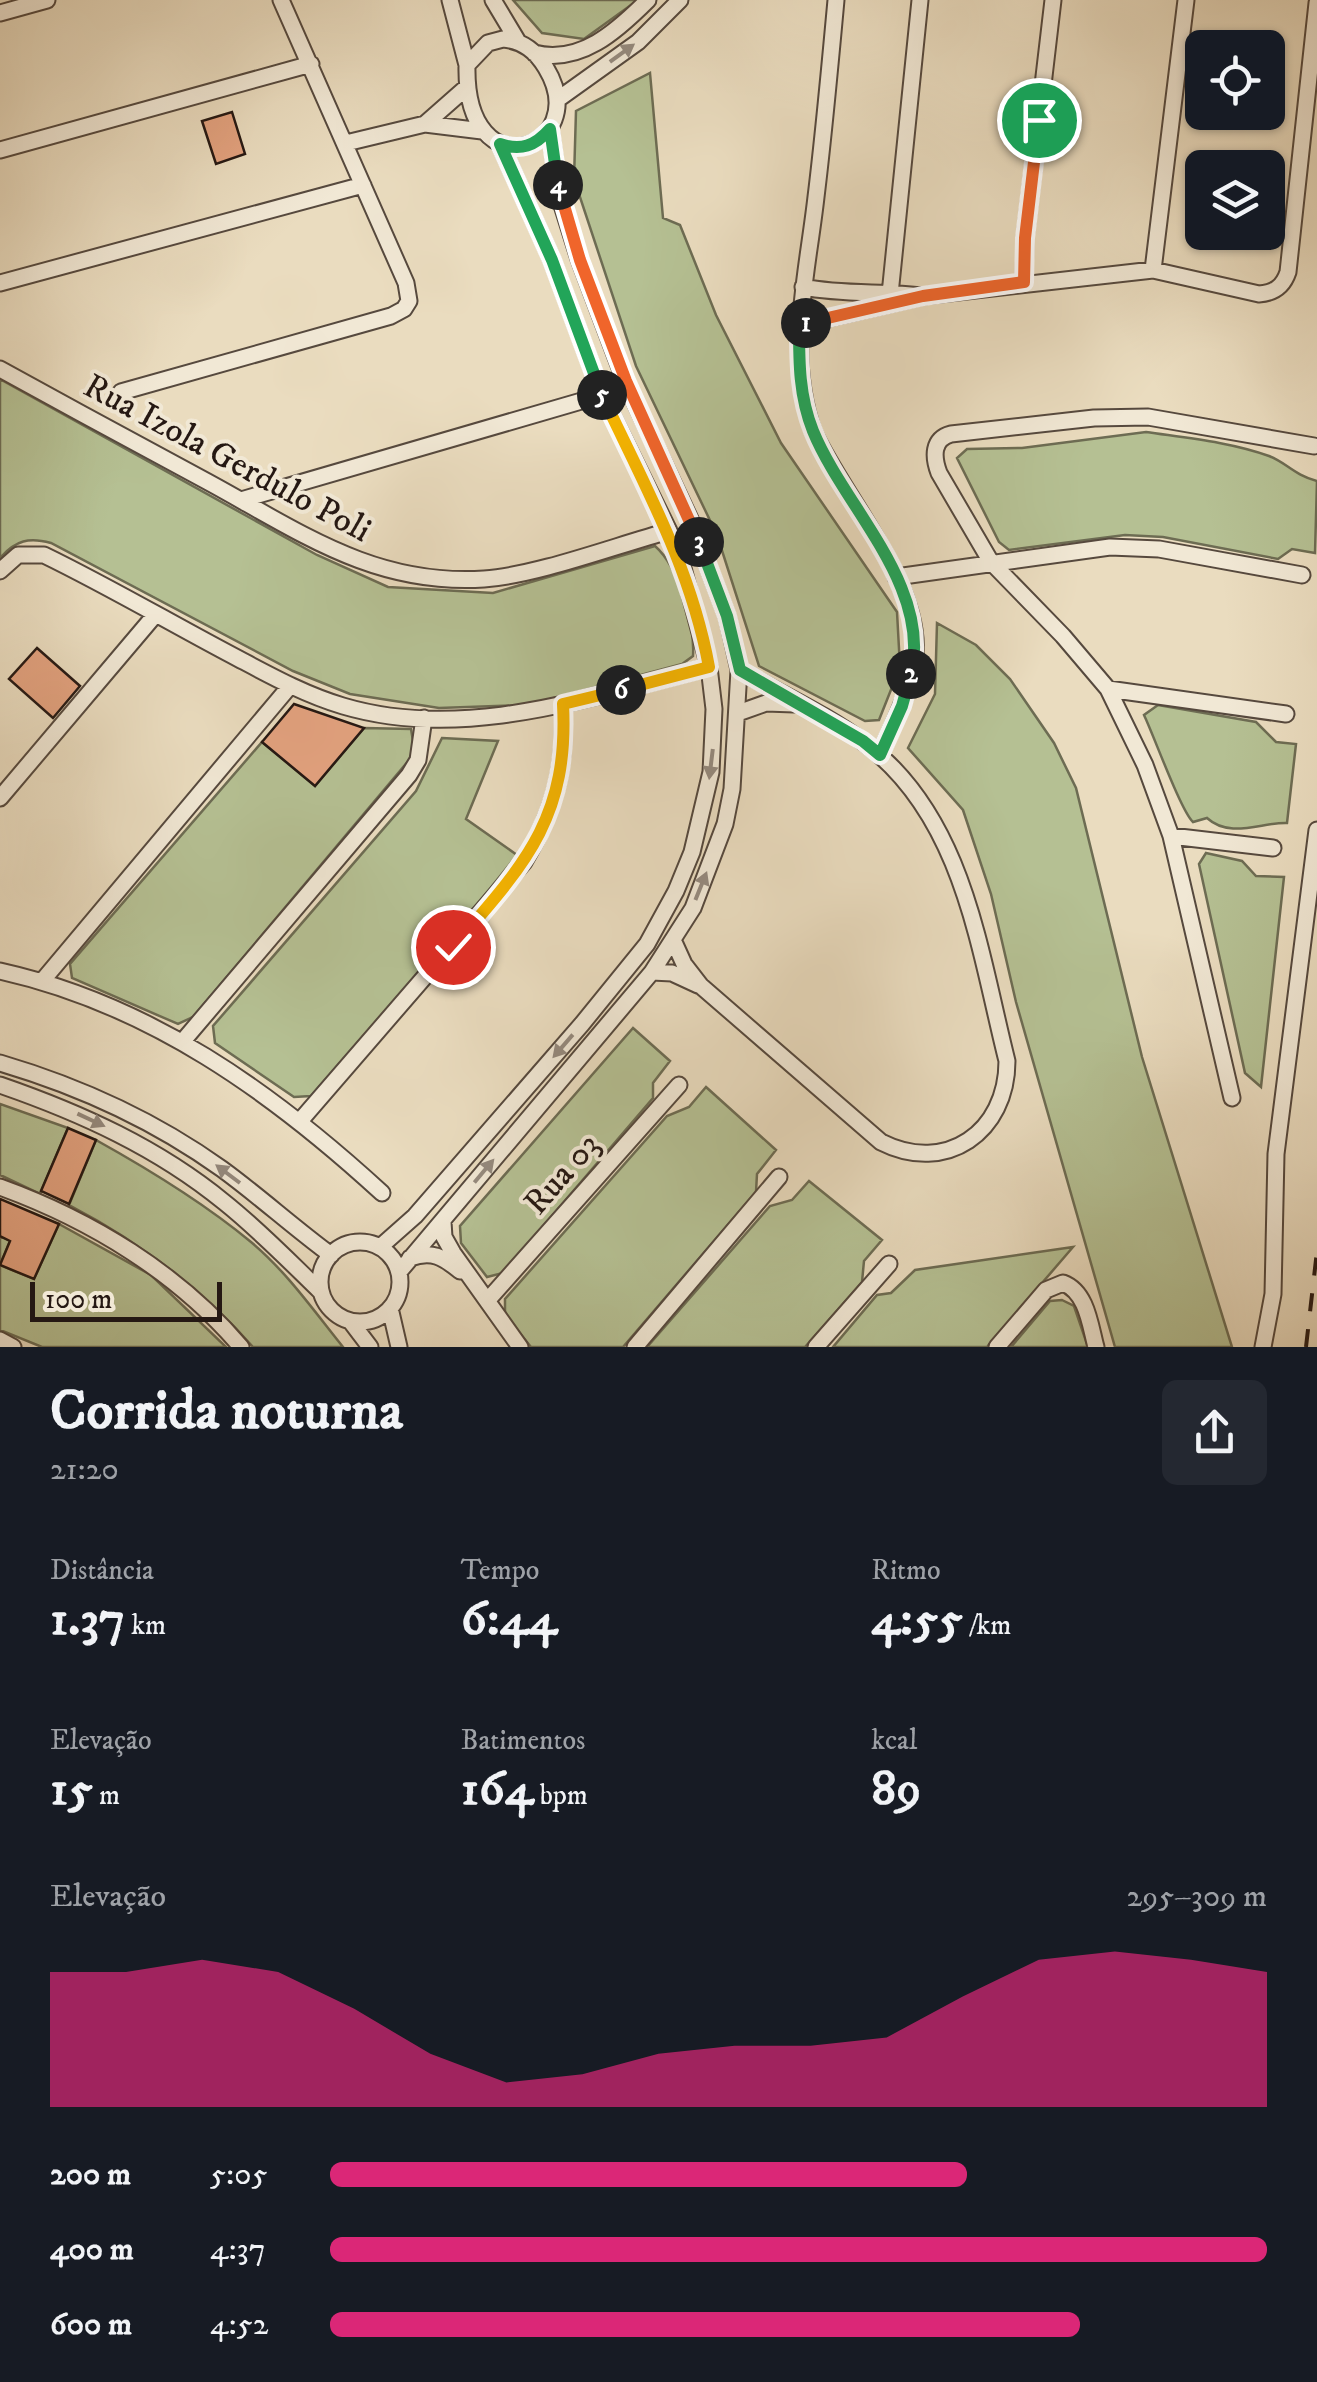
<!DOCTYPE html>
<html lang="pt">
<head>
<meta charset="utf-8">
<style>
	:root { --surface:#171b24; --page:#242831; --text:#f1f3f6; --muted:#9ea1a6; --accent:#db2777 }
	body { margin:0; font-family:"IM FELL DW Pica",serif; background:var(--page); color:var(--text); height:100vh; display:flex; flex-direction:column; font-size:38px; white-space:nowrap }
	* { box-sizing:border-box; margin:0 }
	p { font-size:32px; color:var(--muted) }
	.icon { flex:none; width:55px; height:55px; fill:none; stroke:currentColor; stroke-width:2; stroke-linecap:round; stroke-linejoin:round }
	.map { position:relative; height:1347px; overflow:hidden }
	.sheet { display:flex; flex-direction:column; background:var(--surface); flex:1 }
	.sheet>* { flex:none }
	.buttons { position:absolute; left:1185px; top:30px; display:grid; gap:20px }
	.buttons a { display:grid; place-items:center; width:100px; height:100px; border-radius:15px; background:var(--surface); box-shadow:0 2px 8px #0004; font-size:50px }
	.scale { position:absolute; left:30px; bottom:25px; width:192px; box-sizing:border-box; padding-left:10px; border:5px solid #251813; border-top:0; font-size:28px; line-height:35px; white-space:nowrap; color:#251813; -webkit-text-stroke:8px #f1e8d5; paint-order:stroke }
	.pin { position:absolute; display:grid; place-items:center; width:85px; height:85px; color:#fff; margin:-42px; border:5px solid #fff; border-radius:50%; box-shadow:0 2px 10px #0007 }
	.km { position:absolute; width:50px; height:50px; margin:-25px; border-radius:50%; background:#222; color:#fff; font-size:28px; line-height:50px; text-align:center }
	.round { display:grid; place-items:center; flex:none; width:105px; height:105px; border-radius:15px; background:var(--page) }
	.overview { display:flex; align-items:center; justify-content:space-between; height:170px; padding:0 50px }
	h1 { font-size:55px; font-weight:700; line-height:75px }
	.figures { display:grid; grid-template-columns:repeat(3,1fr); gap:15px; height:170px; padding:10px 50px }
	.figures div { display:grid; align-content:center }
	.figures b { font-size:50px; font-weight:700 }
	.figures small { font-size:28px; font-weight:400 }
	.figures p { font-size:28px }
	.chart { height:280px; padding:20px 50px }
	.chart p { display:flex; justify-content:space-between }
	.chart svg { width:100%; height:180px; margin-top:10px; fill:var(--accent); opacity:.7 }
	ul { padding:0 50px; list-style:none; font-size:32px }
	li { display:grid; grid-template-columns:160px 120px 1fr; align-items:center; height:75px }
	li i { height:25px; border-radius:12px; background:var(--accent) }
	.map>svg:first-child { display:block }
	.green { fill:#b5c093; stroke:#6d6c53; stroke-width:2.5 }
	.building { fill:#e3a27f; stroke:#251813; stroke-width:2.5 }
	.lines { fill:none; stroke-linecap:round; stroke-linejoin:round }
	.minor-casing { stroke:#56493e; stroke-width:19 }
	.minor { stroke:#f1e8d5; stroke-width:15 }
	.rail { stroke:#251813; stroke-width:4; stroke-dasharray:18 18; stroke-linecap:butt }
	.oneway { fill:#958a7e }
	.split-1-casing { stroke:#fff; stroke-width:20 }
	.split-2-casing { stroke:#fff; stroke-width:20 }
	.split-3-casing { stroke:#fff; stroke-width:20 }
	.split-4-casing { stroke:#fff; stroke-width:20 }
	.split-5-casing { stroke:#fff; stroke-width:20 }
	.split-6-casing { stroke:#fff; stroke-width:20 }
	.split-7-casing { stroke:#fff; stroke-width:20 }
	.split-1 { stroke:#f0652b; stroke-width:12 }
	.split-2 { stroke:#22a559; stroke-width:12 }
	.split-3 { stroke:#22a559; stroke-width:12 }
	.split-4 { stroke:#f0652b; stroke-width:12 }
	.split-5 { stroke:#22a559; stroke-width:12 }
	.split-6 { stroke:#f5b400; stroke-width:12 }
	.split-7 { stroke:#f5b400; stroke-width:12 }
	.labels { text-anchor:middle; stroke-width:8; stroke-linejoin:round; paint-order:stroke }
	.street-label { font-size:35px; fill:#251813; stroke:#f1e8d5 }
</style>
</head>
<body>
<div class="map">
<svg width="1317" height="1347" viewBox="0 0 1317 1347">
	<rect width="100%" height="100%" fill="#eadcbf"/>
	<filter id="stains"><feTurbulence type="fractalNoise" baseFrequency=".002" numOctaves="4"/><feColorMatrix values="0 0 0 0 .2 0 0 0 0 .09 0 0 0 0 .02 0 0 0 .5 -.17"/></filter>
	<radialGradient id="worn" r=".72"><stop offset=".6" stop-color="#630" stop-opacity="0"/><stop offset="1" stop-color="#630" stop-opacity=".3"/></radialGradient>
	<path class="green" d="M513,0H638L584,39L542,33Z
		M650,73L663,218L680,225L716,315L781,443L897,612L900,667L879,720L865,721L759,666L717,535L636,366L574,179L576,111Z
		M0,379L317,555L388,587L493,593L655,546C679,567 695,624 693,656L682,664L528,705L439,708L350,694L293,671L51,543C29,537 16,540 0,558Z
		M1146,432C1187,438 1230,442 1269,456C1287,463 1294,475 1317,481L1315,553L1292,549L1278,559L1163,537L1125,535L1009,550L999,542L957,458L967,449L1022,448Z
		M937,623L976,645L1010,679L1054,743L1076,788L1142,1057L1232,1347H1115L1016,1002L991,894L963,810L908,748L935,694Z
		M1158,705L1256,722L1276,742L1296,744L1287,823C1262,822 1230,839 1207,818L1193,822C1181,811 1154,736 1144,715Z
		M364,728L411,729L415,753L193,1017L178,1024L72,978L70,964L262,742L315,786Z
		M442,738L498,741L466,819L517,855L463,922L311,1096L294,1097L215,1043L213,1026L416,791Z
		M1206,853L1242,861L1256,876L1284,877L1261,1087L1245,1073L1199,864Z
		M633,1028L670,1061L653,1083V1098L503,1273L487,1277L461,1243L460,1226Z
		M706,1087L776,1150L757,1174L756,1192L623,1347H531L505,1315V1299L667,1116L689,1107Z
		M0,1104L68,1128L40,1194L0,1175Z
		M96,1140C150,1170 204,1203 251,1242C286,1271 314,1311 343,1347H253C200,1287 140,1242 69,1205Z
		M809,1181L882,1240L864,1261L862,1282L805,1347H647L770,1206L792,1200Z
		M59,1224L151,1275L226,1347H42L0,1330V1236L10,1241L0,1265L34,1279Z
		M1073,1247L987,1347H833L877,1295L891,1293L915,1270Z
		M1062,1300L1074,1306L1088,1347H1011L1050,1301Z"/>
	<path class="building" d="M232,112L245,154L216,164L202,121Z
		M37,648L80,686L53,718L9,679Z
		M294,704L364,728L315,786L262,742Z
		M68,1128L96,1140L69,1204L41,1191Z
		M0,1199L59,1224L34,1279L0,1265L10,1241L0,1236Z"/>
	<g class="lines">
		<g class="minor-casing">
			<path id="minor" d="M450,0L467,65
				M493,0L517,40
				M836,0C830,66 824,132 816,197C807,277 786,353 813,431C842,493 921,585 915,653C912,689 894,722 880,755
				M0,13L47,0
				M503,39C523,41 536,51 546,68C595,149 464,196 467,65L488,43Z
				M534,53C580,65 617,31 648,0
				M467,87L425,124L482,131
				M557,100L638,42L680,0
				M346,143L425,124
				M0,150L311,64
				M1153,270L1186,0
				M0,283L363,185
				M1024,283L1025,238L1053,0
				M923,296L1153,270L1259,294C1274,293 1283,287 1288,272L1317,3
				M889,304L920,0
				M799,325L923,296C883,291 843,295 803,287
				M0,369C69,407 139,445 208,482C300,532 374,586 484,579C538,575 614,546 669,531
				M121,392L391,316L404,309L409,301L406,283L281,0
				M241,500L602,395
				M0,571L18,555H44C110,587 174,625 239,659C273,677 306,695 343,706C464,742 591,697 709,667
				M896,577L1110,547L1159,549L1302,575
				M1108,689L1286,714
				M738,713L766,703L794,704
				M0,798L155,615
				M1171,836L1273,848
				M674,942L684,964L701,986L881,1142C946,1175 1007,1132 1007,1061C979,950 964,818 866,744C828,715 781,694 739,670
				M0,971C149,1004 272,1092 382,1193
				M652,972L672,973L698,985
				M43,980L290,686
				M183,1041L409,775L418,760L424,718
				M0,1063C78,1086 155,1121 222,1169C259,1196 293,1227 331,1255
				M0,1085C81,1113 158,1148 224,1202C258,1229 289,1261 320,1291
				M1232,1098L1171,836L1145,765L1108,689L1063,636L991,562L939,473C933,457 932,439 951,434L1094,418L1148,417L1314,446
				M300,1121L524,862C556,807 566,767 563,704
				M0,1187C91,1220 178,1273 241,1347
				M443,1222L444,1237L453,1253L520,1347
				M320 1282a40 40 0 1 1 80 0a40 40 0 1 1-80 0Z
				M380,1247L415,1216L582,1024L647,944L676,891L692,852L711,772L714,709L709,667L683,568L669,531L602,395L552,260L500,144
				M410,1258C432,1250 443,1257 460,1271
				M399,1272L652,972L693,908L725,824L732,789L739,670L727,616L690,519L625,381L579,259L560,199L550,129
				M487,1301L679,1085
				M390,1308L399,1347
				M351,1322L370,1347
				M0,1340L13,1347
				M635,1347L779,1177
				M816,1347L889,1264
				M997,1347L1046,1290L1063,1283C1087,1292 1090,1325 1096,1347
				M1263,1347L1273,1294L1276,1154L1317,830"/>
		</g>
		<use href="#minor" class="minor"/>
		<path class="rail" d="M1306,1347L1317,1251"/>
	</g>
	<defs><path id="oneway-solid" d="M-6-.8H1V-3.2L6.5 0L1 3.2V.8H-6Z" transform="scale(2.5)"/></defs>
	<g class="oneway">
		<use href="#oneway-solid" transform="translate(622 53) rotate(-36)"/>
		<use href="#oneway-solid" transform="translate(711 764) rotate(97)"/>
		<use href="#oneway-solid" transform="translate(701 886) rotate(-68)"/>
		<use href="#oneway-solid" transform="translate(563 1046) rotate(131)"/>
		<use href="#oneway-solid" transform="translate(91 1120) rotate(25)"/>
		<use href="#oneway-solid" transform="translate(484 1171) rotate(-50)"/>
		<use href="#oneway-solid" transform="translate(228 1174) rotate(-143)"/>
	</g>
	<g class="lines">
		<g class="split-1-casing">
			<path id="split-1" d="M806,323L923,296L1024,282L1025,238L1039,120"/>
		</g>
		<g class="split-2-casing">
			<path id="split-2" d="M806,323L799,325C799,362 799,396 813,431C844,507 932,586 911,674"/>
		</g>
		<g class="split-3-casing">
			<path id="split-3" d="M699,542L727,616L740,670L863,741L880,755L902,706L911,674"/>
		</g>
		<g class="split-4-casing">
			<path id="split-4" d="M558,185L580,260L626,381L699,542"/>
		</g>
		<g class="split-5-casing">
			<path id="split-5" d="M558,185L550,129C535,146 521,151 500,144L552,260L602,395"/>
		</g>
		<g class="split-6-casing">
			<path id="split-6" d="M602,395C644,484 691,568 709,667L621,690"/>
		</g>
		<g class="split-7-casing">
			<path id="split-7" d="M453,947C524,865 569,819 563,704L621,690"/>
		</g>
		<use href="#split-1" class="split-1"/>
		<use href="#split-2" class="split-2"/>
		<use href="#split-3" class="split-3"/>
		<use href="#split-4" class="split-4"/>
		<use href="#split-5" class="split-5"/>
		<use href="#split-6" class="split-6"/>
		<use href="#split-7" class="split-7"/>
	</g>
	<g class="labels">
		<g class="street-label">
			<text transform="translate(228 457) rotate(28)" y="12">Rua Izola Gerdulo Poli</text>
			<text transform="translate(561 1173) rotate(-49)" y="12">Rua 03</text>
		</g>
	</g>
	<rect width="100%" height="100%" filter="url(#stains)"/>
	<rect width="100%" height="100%" fill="url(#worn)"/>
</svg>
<div class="buttons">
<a><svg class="icon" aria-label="locate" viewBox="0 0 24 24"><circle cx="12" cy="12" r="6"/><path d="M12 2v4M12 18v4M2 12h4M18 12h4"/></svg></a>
<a><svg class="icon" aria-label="layers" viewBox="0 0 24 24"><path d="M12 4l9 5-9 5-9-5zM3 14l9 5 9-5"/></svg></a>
</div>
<div class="scale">100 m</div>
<div class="pin" style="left:1039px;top:120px;background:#1e9e55"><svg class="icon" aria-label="arrive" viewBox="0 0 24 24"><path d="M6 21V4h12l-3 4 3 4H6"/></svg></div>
<div class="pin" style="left:453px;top:947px;background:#d93025"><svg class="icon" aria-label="check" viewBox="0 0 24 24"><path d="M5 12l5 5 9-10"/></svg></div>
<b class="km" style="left:806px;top:323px">1</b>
<b class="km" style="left:911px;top:674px">2</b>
<b class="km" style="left:699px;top:542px">3</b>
<b class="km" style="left:558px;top:185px">4</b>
<b class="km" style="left:602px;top:395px">5</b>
<b class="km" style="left:621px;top:690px">6</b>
</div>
<section class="sheet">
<div class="overview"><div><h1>Corrida noturna</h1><p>21:20</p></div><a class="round"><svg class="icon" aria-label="share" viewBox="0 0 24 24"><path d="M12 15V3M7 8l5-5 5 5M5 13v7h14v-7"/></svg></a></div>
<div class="figures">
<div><p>Distância</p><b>1.37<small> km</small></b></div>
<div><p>Tempo</p><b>6:44</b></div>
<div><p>Ritmo</p><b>4:55<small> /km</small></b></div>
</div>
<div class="figures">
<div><p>Elevação</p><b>15<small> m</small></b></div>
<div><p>Batimentos</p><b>164<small> bpm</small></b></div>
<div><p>kcal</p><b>89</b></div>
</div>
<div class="chart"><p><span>Elevação</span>295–309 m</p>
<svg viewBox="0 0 160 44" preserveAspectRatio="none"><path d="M0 44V11L10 11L20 8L30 11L40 20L50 31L60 38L70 36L80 31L90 29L100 29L110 27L120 17L130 8L140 6L150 8L160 11V44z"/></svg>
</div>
<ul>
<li><b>200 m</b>5:05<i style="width:68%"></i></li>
<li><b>400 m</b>4:37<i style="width:100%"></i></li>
<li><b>600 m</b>4:52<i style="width:80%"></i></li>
</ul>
</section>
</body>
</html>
